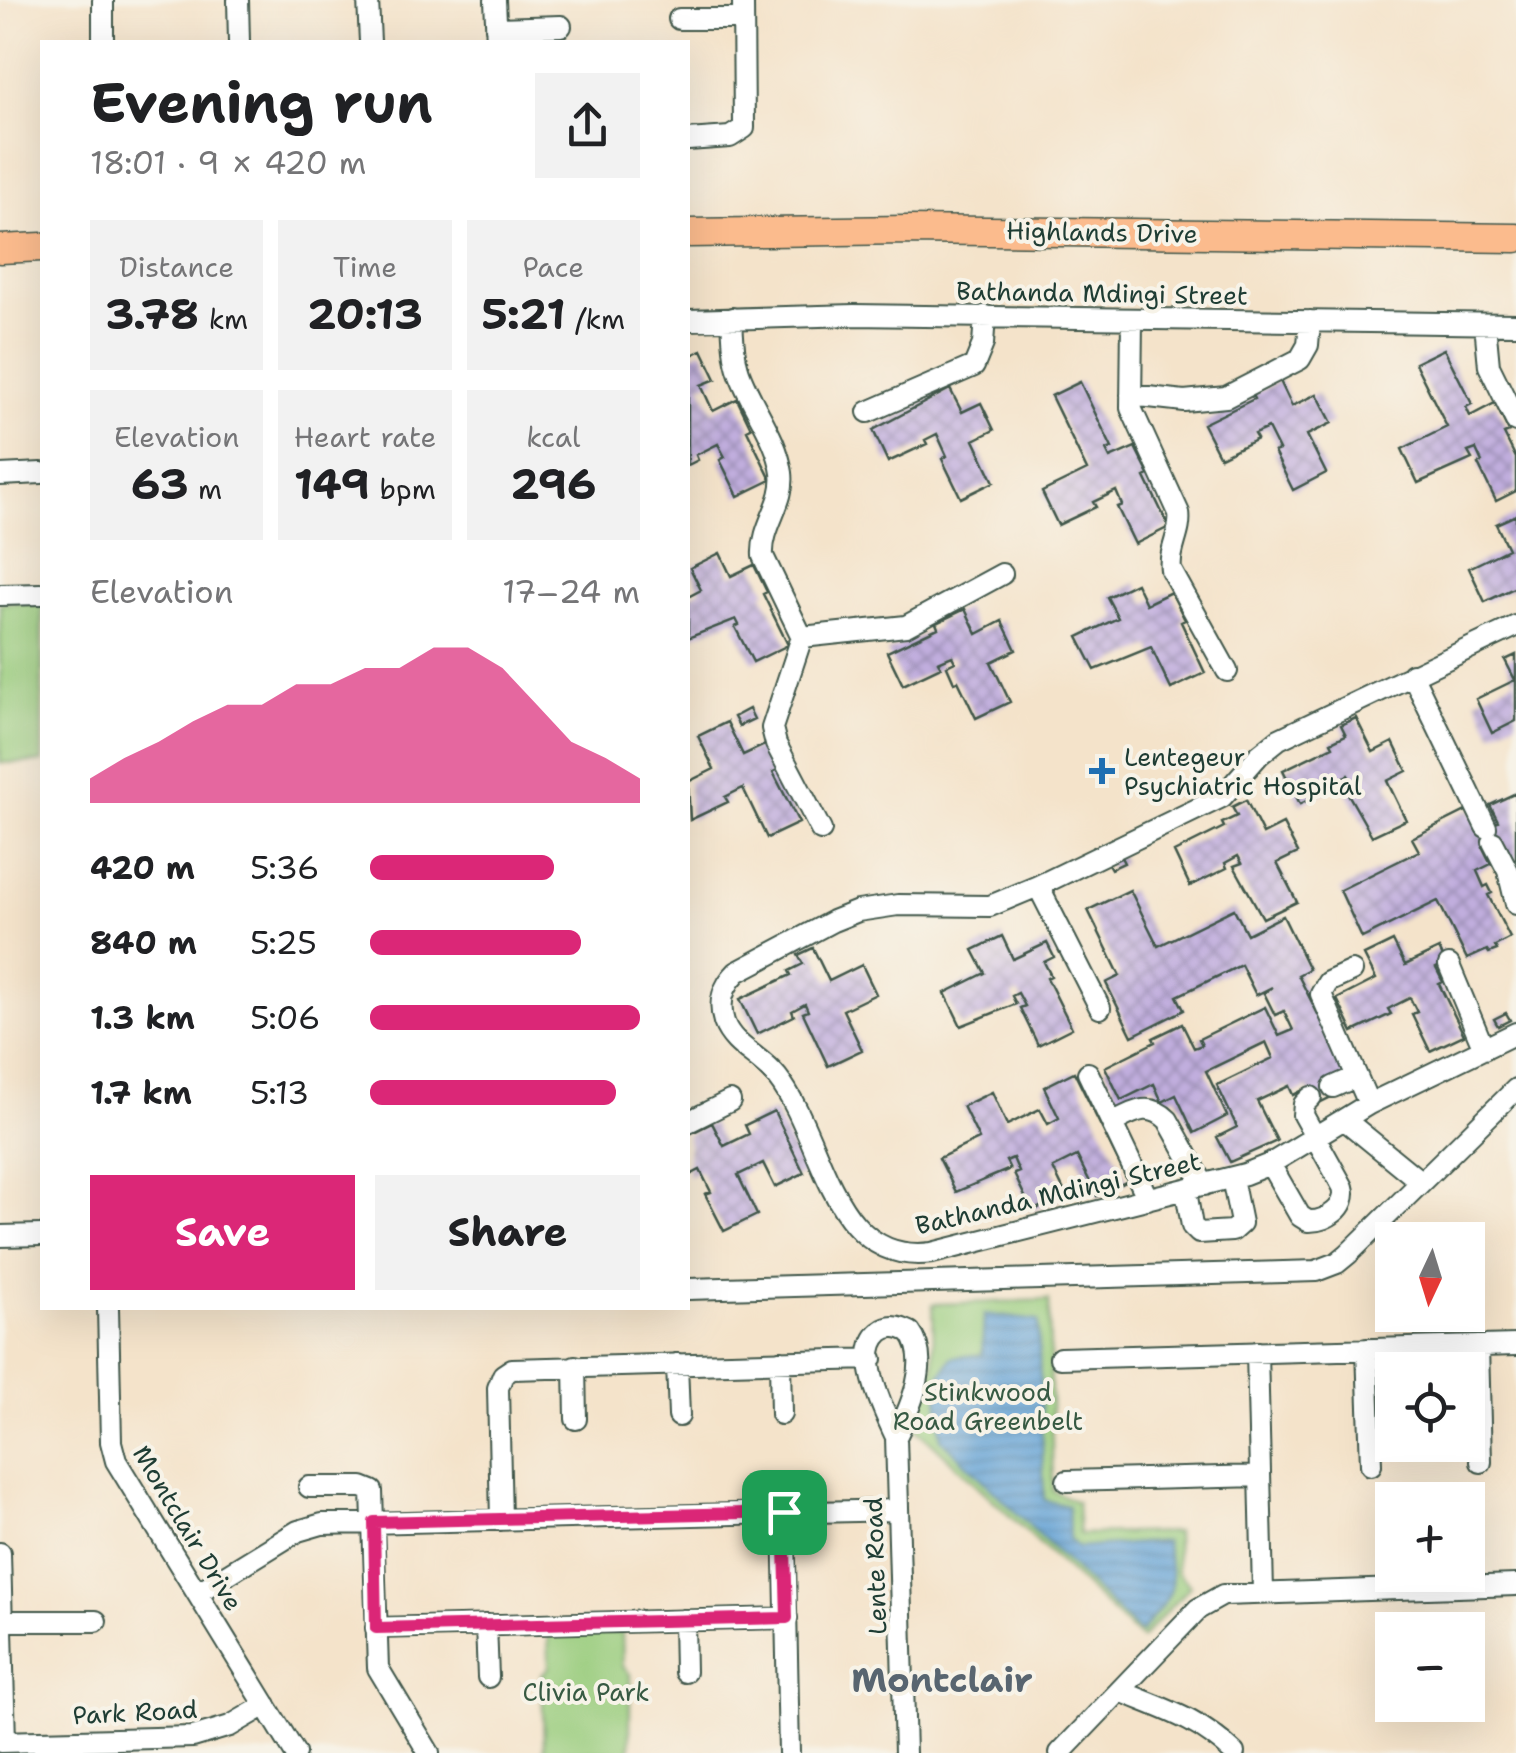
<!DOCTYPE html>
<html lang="en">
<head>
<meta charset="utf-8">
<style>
	:root { --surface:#fff; --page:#f2f2f2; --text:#202124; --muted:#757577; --accent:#db2777 }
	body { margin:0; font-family:"Shantell Sans",sans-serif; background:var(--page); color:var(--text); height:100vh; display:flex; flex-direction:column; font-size:38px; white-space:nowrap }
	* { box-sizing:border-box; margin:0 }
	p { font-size:32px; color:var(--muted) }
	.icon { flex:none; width:55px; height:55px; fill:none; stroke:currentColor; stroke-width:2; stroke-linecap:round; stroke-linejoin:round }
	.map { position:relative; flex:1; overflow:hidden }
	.sheet { position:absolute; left:40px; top:40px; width:650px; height:1270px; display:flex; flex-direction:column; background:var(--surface); border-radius:0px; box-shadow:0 10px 40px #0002 }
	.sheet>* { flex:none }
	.needle { width:65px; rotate:184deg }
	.tools { position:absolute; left:1375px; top:1222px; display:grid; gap:20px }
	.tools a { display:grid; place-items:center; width:110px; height:110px; border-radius:0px; background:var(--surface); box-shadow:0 10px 40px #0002; font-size:50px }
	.pin { position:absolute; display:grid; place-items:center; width:85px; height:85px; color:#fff; margin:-42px; border-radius:20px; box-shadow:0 5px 15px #0006 }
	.round { display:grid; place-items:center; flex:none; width:105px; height:105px; border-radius:0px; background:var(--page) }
	.head { display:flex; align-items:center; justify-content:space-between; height:170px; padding:0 50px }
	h1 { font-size:55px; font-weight:700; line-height:75px }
	.metrics { display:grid; grid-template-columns:repeat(3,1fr); gap:15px; height:170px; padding:10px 50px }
	.metrics div { display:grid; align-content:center; border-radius:0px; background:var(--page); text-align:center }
	.metrics b { font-size:42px; font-weight:700 }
	.metrics small { font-size:28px; font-weight:400 }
	.metrics p { font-size:28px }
	.chart { height:280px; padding:20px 50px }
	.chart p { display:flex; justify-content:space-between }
	.chart svg { width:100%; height:180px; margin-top:10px; fill:var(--accent); opacity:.7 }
	.primary-button { display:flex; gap:20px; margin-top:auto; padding:20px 50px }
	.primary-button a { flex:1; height:115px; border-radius:0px; background:var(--accent); color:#fff; font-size:40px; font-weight:700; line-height:115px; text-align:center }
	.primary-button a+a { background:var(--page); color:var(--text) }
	ul { padding:0 50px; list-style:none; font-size:32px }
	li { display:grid; grid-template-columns:160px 120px 1fr; align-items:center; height:75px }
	li i { height:25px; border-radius:12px; background:var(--accent) }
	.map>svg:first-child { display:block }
	.park { fill:#99cc7d; stroke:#5c8458; stroke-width:2.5 }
	.water { fill:url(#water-rules); stroke:#427085; stroke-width:2.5 }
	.building { fill:url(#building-cross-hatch) }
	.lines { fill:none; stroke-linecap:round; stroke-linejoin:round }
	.minor-casing { stroke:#3f564a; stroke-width:24 }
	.major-casing { stroke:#3f564a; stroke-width:31 }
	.minor { stroke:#fff; stroke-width:20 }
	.major { stroke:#fbbb8d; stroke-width:28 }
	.route-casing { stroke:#fff; stroke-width:20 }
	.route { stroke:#db2777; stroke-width:12 }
	.poi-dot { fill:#1f6fb2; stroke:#f7f3e8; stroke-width:4 }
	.labels { text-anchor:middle; stroke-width:8; stroke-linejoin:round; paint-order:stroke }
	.street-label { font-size:25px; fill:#1f3d34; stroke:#f7f3e8 }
	.poi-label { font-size:25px; fill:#1f3d34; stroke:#f7f3e8; text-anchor:start }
	.park-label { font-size:25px; fill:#375a43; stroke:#f7f3e8 }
	.district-label { font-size:35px; font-weight:bold; fill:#586570; stroke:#f7f3e8 }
</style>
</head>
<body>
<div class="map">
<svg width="1516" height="1753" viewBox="0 0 1516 1753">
	<defs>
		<pattern id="water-rules" width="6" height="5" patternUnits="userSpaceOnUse" patternTransform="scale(2.5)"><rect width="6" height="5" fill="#64a2d6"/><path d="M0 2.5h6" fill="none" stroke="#5285ae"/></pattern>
		<pattern id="building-cross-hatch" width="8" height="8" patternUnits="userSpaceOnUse" patternTransform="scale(2.5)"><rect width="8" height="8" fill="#c1aede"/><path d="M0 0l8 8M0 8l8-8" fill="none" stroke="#9c8fb5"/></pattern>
	</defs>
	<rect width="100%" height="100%" fill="#f7f3e8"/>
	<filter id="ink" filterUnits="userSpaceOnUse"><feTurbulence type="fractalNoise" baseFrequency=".01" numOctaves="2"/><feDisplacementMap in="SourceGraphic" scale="20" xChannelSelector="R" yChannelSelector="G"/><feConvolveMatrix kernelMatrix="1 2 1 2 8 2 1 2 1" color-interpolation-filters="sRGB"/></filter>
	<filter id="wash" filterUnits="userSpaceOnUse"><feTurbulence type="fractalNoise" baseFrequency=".0048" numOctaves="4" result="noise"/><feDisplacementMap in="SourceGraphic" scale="40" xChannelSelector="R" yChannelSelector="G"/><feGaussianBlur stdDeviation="2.25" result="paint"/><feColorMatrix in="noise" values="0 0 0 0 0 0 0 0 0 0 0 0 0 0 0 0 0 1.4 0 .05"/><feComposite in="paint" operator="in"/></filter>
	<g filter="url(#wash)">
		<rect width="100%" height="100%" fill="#f4e3ca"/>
		<path class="park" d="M42,602V762L0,763V603Z
			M1049,1300L1053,1491L1077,1502L1079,1534L1176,1532L1177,1572L1190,1586L1141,1639L914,1426L934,1366L933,1304Z
			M622,1632L623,1667L630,1674V1753L544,1751L542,1675L549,1667L548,1633Z"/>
		<path class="water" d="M984,1314L1038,1321L1044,1500L1068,1506L1069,1539L1078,1548L1165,1541C1177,1598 1175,1589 1140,1633L941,1439L937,1381L952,1357L982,1355Z"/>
		<g id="blocks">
			<path class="building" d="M1444,349L1472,404L1466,407L1470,416L1495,403L1509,432L1504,434L1516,458V491L1496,501L1478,464L1482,462L1476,449L1468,452L1472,459L1418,483L1402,449L1447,427L1415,363Z
				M702,350L716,379L701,385L713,411L737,399L751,428L747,430L771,480L738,496L720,460L725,457L718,444L696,455L698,460L688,465V357Z
				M1280,381L1292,406L1317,394L1332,423L1307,435L1326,473L1293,490L1274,452L1279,450L1268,428L1254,434L1257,439L1220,457L1203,424L1254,399L1252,395Z
				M1080,382L1112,448L1106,450L1110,458L1135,447L1149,475L1145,477L1169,527L1135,544L1117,507L1122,505L1116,491L1093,502L1096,507L1058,525L1042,492L1087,470L1051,396Z
				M950,389L962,412L981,403L994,430L974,440L994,482L961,498L942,459L947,456L937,434L925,440L927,444L888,462L873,430Z
				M1516,515V587L1485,602L1469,568L1508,549L1496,524Z
				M720,553L731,576L754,565L767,592L763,594L788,645L753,662L735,627L739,625L736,619L688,638V597L701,590L690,568Z
				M1136,583L1146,604L1171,592L1185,620L1181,622L1205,673L1171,689L1151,647L1095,670L1078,637L1118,618L1107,597Z
				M965,609L977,634L1002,621L1016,650L991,662L1010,702L976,718L958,681L954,682L947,666L955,662L952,656L938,662L941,667L903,685L887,652L938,628L936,623Z
				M1516,655V721L1492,733L1476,699L1515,680L1505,660Z
				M749,709L754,719L739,726L734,717Z
				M1356,718L1373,752L1393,742L1407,771L1387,781L1406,820L1372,836L1343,785L1351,781L1348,775L1334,781L1337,786L1300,804L1283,770L1333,746L1331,742L1346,735L1341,725Z
				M727,722L743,755L769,743L781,768L773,772L799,823L767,838L743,788L725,797L728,802L690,820L688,782L714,769L698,736Z
				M1516,793V859L1511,862L1500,839L1483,848L1491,864L1477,871L1484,887L1488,885L1492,893L1488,895L1510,938L1495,946L1497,950L1489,953L1487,950L1467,959L1438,901L1362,938L1340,890L1419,851L1412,838L1470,809L1481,830L1498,821L1490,805Z
				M1246,800L1263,834L1283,824L1298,853L1277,863L1297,902L1263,918L1234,866L1242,863L1238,856L1225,863L1227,868L1190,886L1174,852L1224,827L1222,823L1237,816L1232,807Z
				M1120,855L1124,863L1111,869L1107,862Z
				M1130,890L1158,946L1234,909L1247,934L1283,916L1309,969L1298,975L1347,1071L1337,1094L1315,1105L1307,1088L1293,1095L1289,1086L1257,1101L1277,1141L1230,1162L1217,1137L1237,1127L1217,1085L1273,1058L1266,1042L1206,1071L1227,1116L1194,1133L1176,1095L1162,1102L1154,1084L1121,1100L1105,1067L1155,1042L1153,1038L1182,1024L1194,1048L1202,1045L1199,1039L1265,1007L1279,1036L1293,1030L1284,1011L1275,1015L1264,993L1272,987L1256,995L1241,965L1177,996L1184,1010L1132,1036L1106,983L1120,976L1088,910Z
				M1002,936L1013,959L1047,943L1054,957L1044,962L1051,976L1047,978L1072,1028L1038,1045L1020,1008L1025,1006L1018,993L1012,996L1016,1004L961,1026L945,993L985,973L973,950Z
				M1393,941L1405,965L1439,949L1446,963L1436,968L1443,982L1439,984L1464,1035L1430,1051L1412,1014L1417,1012L1410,998L1388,1009L1391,1014L1353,1032L1337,999L1376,979L1364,955Z
				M813,948L829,981L862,965L876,994L843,1010L862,1050L828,1066L803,1013L808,1011L805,1004L792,1011L794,1016L757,1034L740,999L791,975L789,971L803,964L798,955Z
				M1506,1013L1510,1020L1498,1026L1494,1019Z
				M1074,1072L1128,1181L1097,1196L1077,1156L1053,1168L1066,1195L1032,1211L1014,1174L1019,1172L1013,1158L1006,1161L1010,1169L956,1192L939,1158L979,1139L963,1106L992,1092L1007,1125L1040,1109L1048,1124L1059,1118L1044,1087Z
				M774,1111L804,1173L775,1187L763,1163L738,1175L757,1215L724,1231L705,1194L711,1192L700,1170L688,1176V1135L712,1123L724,1146L749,1134L745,1125Z"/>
		</g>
	</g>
	<g filter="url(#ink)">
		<use href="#blocks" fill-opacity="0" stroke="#3f564a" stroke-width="2.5"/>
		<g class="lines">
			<g class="minor-casing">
				<path id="minor" d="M103,0V42
					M238,0L239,42
					M368,0L370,42
					M495,0L497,42
					M679,19H743
					M496,28L561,26
					M688,140L730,137L744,128L743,0
					M732,318C733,336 733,355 739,372C751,406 777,437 782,473C786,502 761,526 763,556L802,637L772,728L776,744L821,830
					M1132,319L1131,408L1179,513C1182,533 1168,550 1171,570L1227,671
					M688,320L854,315L1516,324
					M1485,324L1489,366L1516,421
					M1131,395L1184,401L1226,397L1300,359L1308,345L1310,321
					M868,412L974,366L983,344L985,316
					M0,475L42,473
					M0,595L42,594
					M1516,626L1279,739L1259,755L1222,797L1038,886L990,906L898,905L858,911L833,921L737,972C723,986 718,1003 724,1022C732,1046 762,1057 777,1077C825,1138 830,1266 932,1253L1245,1174L1270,1164L1369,1104L1516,1033
					M802,637L906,626L1002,574
					M1412,674L1486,827
					M1493,842L1508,871L1516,904
					M1038,886L1100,1008
					M1449,965L1484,1049
					M1352,971L1328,982L1321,994L1369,1104
					M1088,1073L1148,1199
					M1333,1087L1356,1077
					M1345,1120L1421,1182
					M688,1122L730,1101
					M1112,1123C1133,1112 1149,1101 1168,1120L1204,1185
					M1270,1164L1300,1216L1308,1221C1326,1222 1349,1207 1343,1187L1303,1115L1304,1104L1311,1097
					M1186,1191L1192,1226L1199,1233L1232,1231L1241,1223L1232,1178
					M0,1236L42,1235
					M688,1289L1316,1271L1337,1263L1348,1254L1516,1089
					M108,1308L111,1442L116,1461L295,1753
					M1478,1346L1481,1462
					M1367,1349L1371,1465
					M1257,1352L1263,1592
					M1060,1358L1516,1345
					M780,1361L781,1414
					M677,1364L679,1416
					M575,1366L576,1419
					M896,1437C910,1408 932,1361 910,1332C900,1327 890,1324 880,1332C854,1354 885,1413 896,1437L905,1753
					M1067,1481L1260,1476
					M309,1487H362L372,1491L378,1668L429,1753
					M784,1512L789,1753
					M501,1520L498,1388L503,1375L512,1369L872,1359
					M0,1553L5,1742
					M197,1593L298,1531L322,1524L898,1510
					M684,1620L685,1672
					M2,1621H96
					M486,1625L488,1677
					M376,1628L787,1618
					M1120,1691C1166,1710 1197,1718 1234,1753
					M0,1742L193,1737L230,1726L266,1705
					M1060,1753L1198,1609L1223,1595L1516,1585"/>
			</g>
			<g class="major-casing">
				<path id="major" d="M688,233L907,230L1516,238
					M0,249L42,247"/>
			</g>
			<use href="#minor" class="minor"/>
			<use href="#major" class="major"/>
		</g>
	</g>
	<g class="lines" filter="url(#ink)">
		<g class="route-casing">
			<path id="route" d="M784,1512L787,1618L376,1628L374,1522Z"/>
		</g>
		<use href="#route" class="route"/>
	</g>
	<path class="poi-dot" d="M1097 756h10v10h10v10h-10v10h-10v-10h-10v-10h10z"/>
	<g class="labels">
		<g class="street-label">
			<text transform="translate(1102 232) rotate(1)" y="9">Highlands Drive</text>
			<text transform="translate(1102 293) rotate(1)" y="9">Bathanda Mdingi Street</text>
			<text transform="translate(1058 1193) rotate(-13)" y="9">Bathanda Mdingi Street</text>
			<text transform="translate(188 1528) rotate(59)" y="9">Montclair Drive</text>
			<text transform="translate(875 1566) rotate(-92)" y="9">Lente Road</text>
			<text transform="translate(135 1712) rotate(-3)" y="9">Park Road</text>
		</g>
		<g class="poi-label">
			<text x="1124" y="766">Lentegeur<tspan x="1124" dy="29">Psychiatric Hospital</tspan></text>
		</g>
		<g class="park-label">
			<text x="988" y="1401">Stinkwood<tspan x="988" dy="29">Road Greenbelt</tspan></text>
			<text x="586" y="1701">Clivia Park</text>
		</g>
		<g class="district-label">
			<text x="942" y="1692">Montclair</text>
		</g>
	</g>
</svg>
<div class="tools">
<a><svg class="needle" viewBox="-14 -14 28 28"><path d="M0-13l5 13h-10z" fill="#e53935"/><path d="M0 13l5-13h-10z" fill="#757577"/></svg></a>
<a><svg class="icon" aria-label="locate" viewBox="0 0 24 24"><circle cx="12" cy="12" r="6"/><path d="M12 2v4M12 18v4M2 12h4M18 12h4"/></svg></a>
<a>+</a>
<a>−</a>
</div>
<div class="pin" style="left:784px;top:1512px;background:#1e9e55"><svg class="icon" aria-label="arrive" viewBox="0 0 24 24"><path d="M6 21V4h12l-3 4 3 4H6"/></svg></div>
<section class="sheet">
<div class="head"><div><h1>Evening run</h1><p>18:01 · 9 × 420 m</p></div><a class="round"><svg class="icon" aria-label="share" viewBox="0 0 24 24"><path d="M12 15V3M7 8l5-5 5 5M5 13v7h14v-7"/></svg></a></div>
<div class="metrics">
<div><p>Distance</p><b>3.78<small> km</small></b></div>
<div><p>Time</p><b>20:13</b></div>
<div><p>Pace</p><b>5:21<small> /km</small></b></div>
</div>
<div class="metrics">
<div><p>Elevation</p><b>63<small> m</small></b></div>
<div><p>Heart rate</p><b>149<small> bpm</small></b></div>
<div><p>kcal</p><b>296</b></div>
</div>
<div class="chart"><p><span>Elevation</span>17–24 m</p>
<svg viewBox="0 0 160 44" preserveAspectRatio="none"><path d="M0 44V38L10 33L20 29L30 24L40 20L50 20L60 15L70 15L80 11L90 11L100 6L110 6L120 11L130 20L140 29L150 33L160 38V44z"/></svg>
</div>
<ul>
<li><b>420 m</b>5:36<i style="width:68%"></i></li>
<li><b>840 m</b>5:25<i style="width:78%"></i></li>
<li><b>1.3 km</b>5:06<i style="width:100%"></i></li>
<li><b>1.7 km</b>5:13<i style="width:91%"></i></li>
</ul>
<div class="primary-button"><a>Save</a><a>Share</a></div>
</section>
</div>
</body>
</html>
